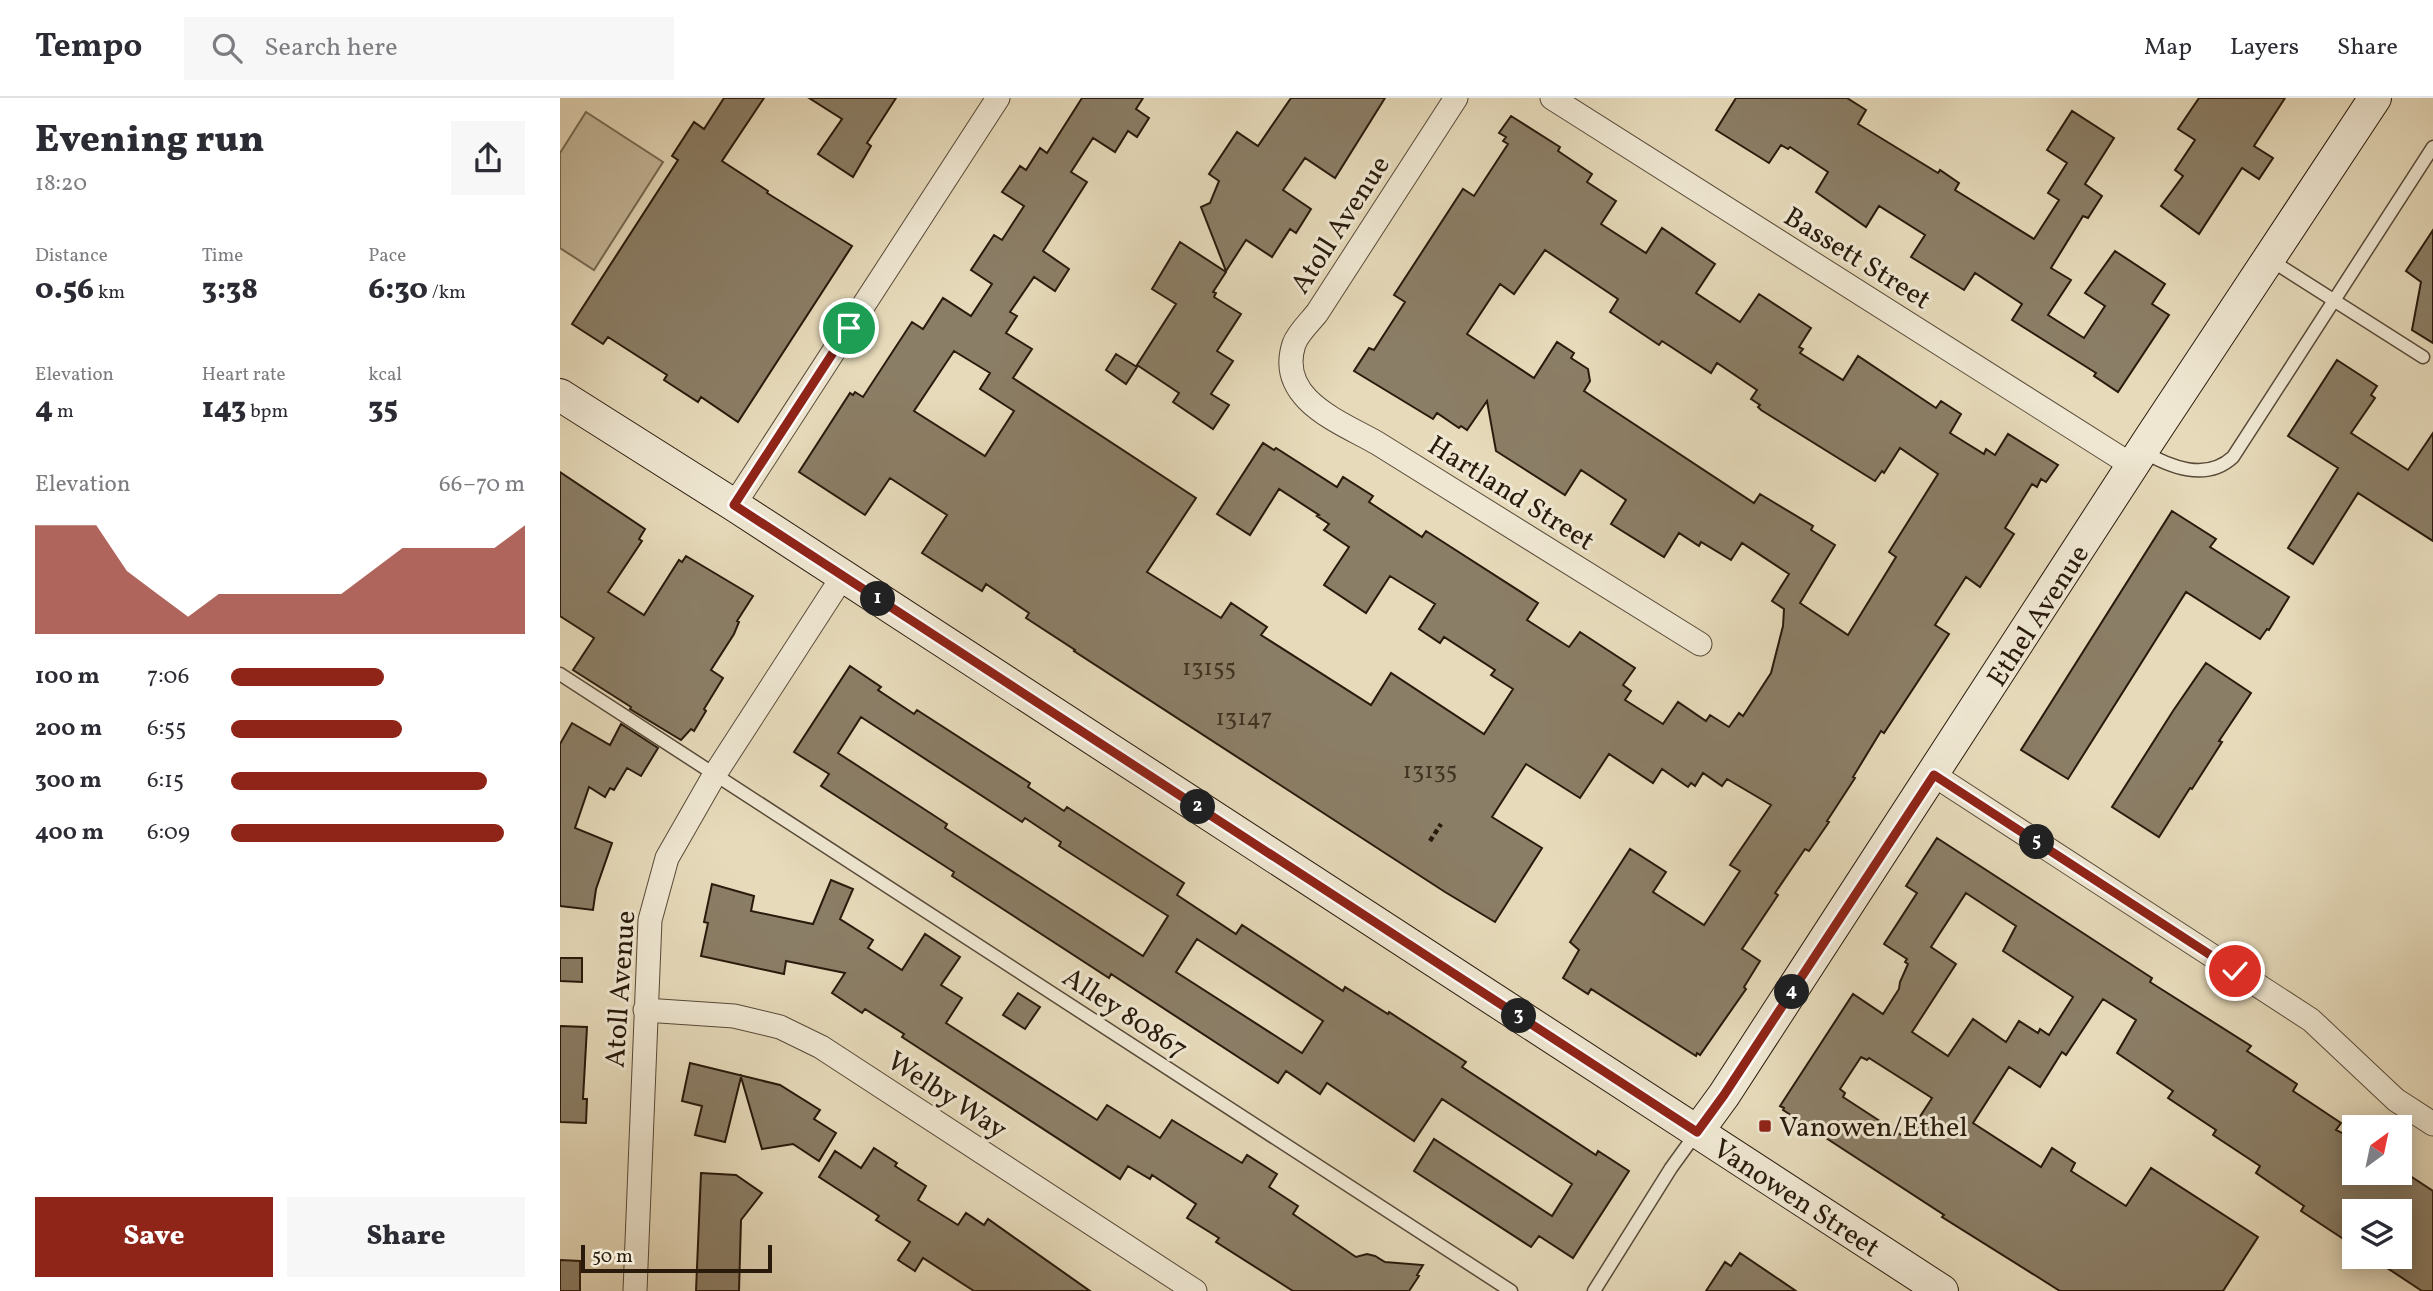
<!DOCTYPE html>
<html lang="en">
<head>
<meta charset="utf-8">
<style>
	:root { --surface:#fff; --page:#f7f7f7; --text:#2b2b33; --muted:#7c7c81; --line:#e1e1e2; --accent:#8f2418 }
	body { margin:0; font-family:Vollkorn,serif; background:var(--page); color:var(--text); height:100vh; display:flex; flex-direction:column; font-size:26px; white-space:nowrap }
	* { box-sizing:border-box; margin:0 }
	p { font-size:23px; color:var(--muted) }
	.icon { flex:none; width:38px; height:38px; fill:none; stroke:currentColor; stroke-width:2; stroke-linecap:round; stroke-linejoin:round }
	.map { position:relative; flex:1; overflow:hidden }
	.side { display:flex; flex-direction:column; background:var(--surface); width:560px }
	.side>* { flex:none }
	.needle { width:46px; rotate:33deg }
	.fabs { position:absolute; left:1782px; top:1017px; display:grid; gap:14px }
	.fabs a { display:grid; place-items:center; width:70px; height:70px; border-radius:0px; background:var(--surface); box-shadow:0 4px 18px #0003; font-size:35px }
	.scale { position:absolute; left:21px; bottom:18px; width:191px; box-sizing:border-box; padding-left:7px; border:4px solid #291a0c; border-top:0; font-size:19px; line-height:24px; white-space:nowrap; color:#291a0c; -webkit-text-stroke:5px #efe7d2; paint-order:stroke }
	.pin { position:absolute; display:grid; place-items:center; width:60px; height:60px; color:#fff; margin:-30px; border:4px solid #fff; border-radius:50%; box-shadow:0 2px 7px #0007 }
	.km { position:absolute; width:35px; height:35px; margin:-18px; border-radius:50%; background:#222; color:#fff; font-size:19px; line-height:35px; text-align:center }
	.round { display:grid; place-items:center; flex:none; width:74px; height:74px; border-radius:0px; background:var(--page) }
	.headline { display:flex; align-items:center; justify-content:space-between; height:119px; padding:0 35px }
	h1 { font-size:38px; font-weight:800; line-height:52px }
	.metrics { display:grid; grid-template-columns:repeat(3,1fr); gap:10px; height:119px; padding:7px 35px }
	.metrics div { display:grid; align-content:center }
	.metrics b { font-size:30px; font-weight:800 }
	.metrics small { font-size:19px; font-weight:400 }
	.metrics p { font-size:19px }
	.chart { height:196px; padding:14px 35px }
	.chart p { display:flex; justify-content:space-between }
	.chart svg { width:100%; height:126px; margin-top:7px; fill:var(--accent); opacity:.7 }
	.button { display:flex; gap:14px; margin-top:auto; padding:14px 35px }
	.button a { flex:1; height:80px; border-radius:0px; background:var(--accent); color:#fff; font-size:28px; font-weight:800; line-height:80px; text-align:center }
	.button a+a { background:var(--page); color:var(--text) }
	ul { padding:0 35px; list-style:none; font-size:23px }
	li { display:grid; grid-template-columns:112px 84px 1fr; align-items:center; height:52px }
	li i { height:18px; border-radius:9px; background:var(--accent) }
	header { display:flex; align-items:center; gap:42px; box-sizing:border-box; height:98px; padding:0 35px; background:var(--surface); border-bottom:2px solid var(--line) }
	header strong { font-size:33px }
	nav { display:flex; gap:38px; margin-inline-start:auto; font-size:24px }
	.search { width:490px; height:63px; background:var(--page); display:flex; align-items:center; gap:18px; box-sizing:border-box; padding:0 24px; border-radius:0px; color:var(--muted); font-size:26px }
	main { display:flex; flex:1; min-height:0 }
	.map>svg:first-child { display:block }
	.green { fill:#c6b99c; stroke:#786a54; stroke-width:2 }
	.building { fill:#8b7e66; stroke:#291a0c; stroke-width:2; fill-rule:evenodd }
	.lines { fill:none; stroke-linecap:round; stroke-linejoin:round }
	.lane-casing { stroke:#584a38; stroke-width:15 }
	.street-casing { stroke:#584a38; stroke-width:25 }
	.secondary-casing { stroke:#291a0c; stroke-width:34 }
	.path { stroke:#291a0c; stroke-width:4.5; stroke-dasharray:5 3.5; stroke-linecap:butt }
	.lane { stroke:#efe7d2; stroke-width:12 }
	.street { stroke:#efe7d2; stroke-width:23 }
	.secondary { stroke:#efe7d2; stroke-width:32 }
	.route-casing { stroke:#fff; stroke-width:14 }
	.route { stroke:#8f2418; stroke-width:9 }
	.poi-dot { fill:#8f2418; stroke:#efe7d2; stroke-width:2.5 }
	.labels { text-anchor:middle; stroke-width:6; stroke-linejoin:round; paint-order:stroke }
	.number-label { font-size:24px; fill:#423322 }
	.street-label { font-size:28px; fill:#291a0c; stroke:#efe7d2 }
	.poi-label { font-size:28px; fill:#291a0c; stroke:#efe7d2; text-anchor:start }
</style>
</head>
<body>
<header>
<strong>Tempo</strong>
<div class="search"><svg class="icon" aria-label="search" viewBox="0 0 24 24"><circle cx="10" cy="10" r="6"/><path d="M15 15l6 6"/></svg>Search here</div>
<nav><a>Map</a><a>Layers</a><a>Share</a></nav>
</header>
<main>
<section class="side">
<div class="headline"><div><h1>Evening run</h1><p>18:20</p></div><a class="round"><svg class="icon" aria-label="share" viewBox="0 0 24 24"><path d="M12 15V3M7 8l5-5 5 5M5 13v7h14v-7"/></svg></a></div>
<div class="metrics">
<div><p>Distance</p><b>0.56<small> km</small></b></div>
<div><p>Time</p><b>3:38</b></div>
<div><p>Pace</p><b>6:30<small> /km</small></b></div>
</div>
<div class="metrics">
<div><p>Elevation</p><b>4<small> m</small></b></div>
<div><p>Heart rate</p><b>143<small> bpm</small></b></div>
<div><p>kcal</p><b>35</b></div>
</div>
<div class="chart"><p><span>Elevation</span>66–70 m</p>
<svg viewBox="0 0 160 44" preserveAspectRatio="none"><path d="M0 44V6L10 6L20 6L30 22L40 30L50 38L60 30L70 30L80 30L90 30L100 30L110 22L120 14L130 14L140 14L150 14L160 6V44z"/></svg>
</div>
<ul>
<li><b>100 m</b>7:06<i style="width:52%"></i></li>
<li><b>200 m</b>6:55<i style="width:58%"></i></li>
<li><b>300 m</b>6:15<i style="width:87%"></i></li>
<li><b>400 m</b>6:09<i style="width:93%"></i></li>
</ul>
<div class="button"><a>Save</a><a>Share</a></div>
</section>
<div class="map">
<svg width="1873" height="1193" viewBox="0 0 1873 1193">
	<rect width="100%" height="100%" fill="#e6daba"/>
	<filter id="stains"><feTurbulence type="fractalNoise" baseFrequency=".00286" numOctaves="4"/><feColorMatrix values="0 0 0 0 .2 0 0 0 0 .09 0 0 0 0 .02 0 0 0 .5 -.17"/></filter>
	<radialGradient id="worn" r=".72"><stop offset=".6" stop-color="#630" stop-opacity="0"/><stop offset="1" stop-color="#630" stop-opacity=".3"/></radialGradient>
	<path class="green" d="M26,14L103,64L34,172L0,150V55Z"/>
	<path class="building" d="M164,0H204L162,63L208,93L207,95L292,148L178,324L141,299L138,304L104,282L107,277L48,239L43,246L12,226L118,62L112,58L134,24L144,31Z
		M249,0H336L307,45L311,48L293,79L258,56L282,21Z
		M522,0H583L576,11L589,20L577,39L568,33L555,54L533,40L511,74L527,84L483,153L509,171L495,193L474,179L450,214L457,218L446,235L472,251L453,280L636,400L587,474L661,520L671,505L707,529L701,537L811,607L831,575L924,636L953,591L931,577L935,572L884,539L880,545L859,531L875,506L830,478L806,515L764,487L789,449L764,432L769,426L757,418L759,417L719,391L690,437L657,416L703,345L714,352L716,350L777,389L783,379L813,398L809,404L862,439L866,433L978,505L967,522L1009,549L1020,534L1075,570L1063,587L1071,593L1065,602L1103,626L1118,604L1146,623L1150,617L1169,629L1179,615L1183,618L1211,575L1223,528L1224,511L1212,503L1229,476L1182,445L1171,462L1141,444L1139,448L1119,435L1104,459L1051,426L1066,402L1021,372L1005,397L936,353L927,303L907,332L901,328L899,330L877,315L873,321L794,273L809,250L814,252L845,204L834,197L903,91L914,98L948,46L943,43L946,39L939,35L951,18L1000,49L998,53L1032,76L1027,84L1056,103L1041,126L1086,155L1102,130L1155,166L1136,195L1180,224L1199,196L1251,230L1239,249L1243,251L1240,255L1283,282L1298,258L1376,310L1381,303L1401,316L1390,335L1424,356L1426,351L1435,357L1448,336L1498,367L1486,384L1481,381L1477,389L1472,386L1445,430L1454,436L1420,489L1406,479L1375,527L1389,536L1324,635L1321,633L1293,679L1295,680L1267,723L1269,724L1249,753L1245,751L1215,795L1218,797L1182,851L1200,863L1184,889L1186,891L1140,957L1137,955L1136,958L1031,891L1028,896L1003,880L1019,852L1010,844L1070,751L1106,774L1093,794L1144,827L1180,773L1170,767L1211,707L1167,681L1162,688L1143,675L1135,688L1131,685L1128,689L1102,671L1093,685L1049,656L1020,700L966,666L932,719L982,750L935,824L885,794L514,553L515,552L466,520L469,515L426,486L422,493L362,455L387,417L330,380L305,417L239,374L290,295L293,297L295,294L303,299L352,224L363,231L383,200L411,218L432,186L411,172L434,137L442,142L464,108L442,94L460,68L466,72L480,50L487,55ZM985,152L1058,201L1050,214L1099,247L1102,243L1151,275L1157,265L1197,292L1191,301L1200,307L1198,309L1201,312L1315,383L1322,373L1324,375L1340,350L1378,376L1329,454L1336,459L1288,537L1240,505L1275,447L1251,432L1253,428L1200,396L1194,405L1024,293L1030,283L1028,271L1011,260L1014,255L997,244L974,280L907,236L940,186L954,196ZM394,253L430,275L420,291L454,313L425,358L354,313Z
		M731,0H825L775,80L745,60L723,92L751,111L736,135L730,131L712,159L686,142L666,173L641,109L650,105L659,83L649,76L677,34L698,48Z
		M1176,0H1287L1306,12L1298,26L1378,75L1380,72L1399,85L1395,92L1474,141L1499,102L1488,95L1507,65L1487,52L1512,13L1554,40L1525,86L1542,98L1528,120L1523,118L1491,170L1511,182L1488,217L1524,240L1545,208L1525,195L1555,153L1605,186L1592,206L1609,217L1558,294L1534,278L1536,275L1452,222L1462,206L1415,175L1404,192L1351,159L1365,137L1319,108L1306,129L1256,94L1268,74L1230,49L1228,51L1221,47L1209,65L1156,32Z
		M1639,0H1725L1694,48L1713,60L1699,81L1682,70L1639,136L1601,108L1623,78L1615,72L1635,42L1618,31Z
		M1873,132V245L1852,232L1861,184L1846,173Z
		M620,144L666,174L653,194L656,195L654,199L681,216L657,253L673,263L651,296L669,307L653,331L613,304L619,295L577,267L616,206L592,191Z
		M556,256L577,269L566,286L546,272Z
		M1777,262L1817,288L1811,297L1815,300L1791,335L1848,372L1873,335V443L1798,395L1753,466L1728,450L1778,370L1728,338Z
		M0,374L85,431L79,441L82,443L48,494L84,517L119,462L122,464L126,458L193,498L177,523L179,524L174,536L151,572L163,580L144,611L146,613L134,633L131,631L121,642L70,611L71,609L13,572L34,540L0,518Z
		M1612,413L1656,441L1650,449L1729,499L1709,532L1707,531L1700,541L1626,494L1508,681L1461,652Z
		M1646,565L1691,595L1659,643L1662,644L1632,691L1630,690L1599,739L1552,709L1613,613Z
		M290,568L321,589L318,592L354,616L357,612L470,685L468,689L504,713L507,709L624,785L617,797L676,836L682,827L783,893L785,889L828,916L829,914L906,964L902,969L1036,1057L1038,1053L1069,1073L1013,1160L979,1138L971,1149L854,1073L874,1041L992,1118L1012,1086L882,1001L854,1043L767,985L760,996L726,973L718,985L551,876L549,880L392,778L394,774L261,688L269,676L234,654ZM301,619L462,724L465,720L501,744L499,748L608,818L583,858L385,730L387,726L278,655ZM637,841L763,923L742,955L616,874Z
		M12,625L50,647L61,626L98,650L81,678L67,670L54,692L50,690L45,699L29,689L15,730L52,745L36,791L33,812L0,808V646Z
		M1377,740L1592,880L1590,884L1691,948L1687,953L1737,986L1733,993L1781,1025L1776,1032L1794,1041V1074H1844L1873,1093V1193H1862L1809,1158H1839V1113H1794V1148L1741,1113L1744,1108L1696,1075L1700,1068L1653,1037L1656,1032L1608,1000L1613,993L1557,955L1576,922L1543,901L1506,957L1502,954L1480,989L1449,969L1413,1025L1481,1069L1492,1050L1515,1065L1511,1073L1566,1108L1591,1070L1698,1139L1663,1193H1500L1382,1119L1384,1117L1223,1012L1224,1010L1220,1008L1293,896L1323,916L1339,891L1340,884L1348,866L1345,864L1347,861L1324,846L1357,795L1346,788ZM1406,795L1456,828L1443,853L1513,899L1489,937L1480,931L1478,935L1459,923L1446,944L1413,921L1388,958L1352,934L1396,866L1371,849ZM1301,959L1307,962L1309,960L1372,1000L1346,1040L1283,999L1285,995L1280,991Z
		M271,782L293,791L280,821L313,842L308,850L342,872L365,836L400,859L381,887L402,900L386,925L537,1022L547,1007L600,1040L612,1022L682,1065L687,1057L717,1076L709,1089L738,1108L733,1116L796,1159L807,1156L815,1158L825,1164L863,1167L857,1177L859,1178L849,1193H733L656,1144L659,1140L627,1120L636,1106L592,1077L590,1081L568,1068L560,1081L342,939L344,936L305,911L302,915L272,895L285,875L226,863L224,876L141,858L148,825L144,824L152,786L194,798L191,813L253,826Z
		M0,860H22V884L0,883Z
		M458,895L480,909L465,931L443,917Z
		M0,928L27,929L23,1001H27L26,1025L0,1024Z
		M130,965L220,987L260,1012L254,1021L276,1035L259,1063L233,1046L202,1051L181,979L165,1044L135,1037L142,1008L122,1003Z
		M314,1050L337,1065L335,1068L366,1088L358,1102L398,1127L406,1115L424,1127L428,1121L530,1193H414L363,1160L355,1173L338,1162L350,1144L316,1122L319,1118L259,1079L275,1053L301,1070Z
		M141,1075L176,1077L202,1095L181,1122L179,1193H136Z
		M1180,1155L1236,1193H1146L1165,1164L1171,1168Z
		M0,1162L20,1163V1193H0Z"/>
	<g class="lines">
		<g class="lane-casing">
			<path id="lane" d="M1709,161L1863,259
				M1582,353C1610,369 1646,384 1673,359L1873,49
				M0,576L951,1193
				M1034,1193L1111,1070L1137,1034"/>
		</g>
		<g class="street-casing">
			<path id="street" d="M896,0L757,215C750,224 738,235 734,246C716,301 780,324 817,345L1140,546
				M992,0L1573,368
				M174,407L438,0
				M1374,677L1751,922L1836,1002L1873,1026
				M85,912L174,918L220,929L261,949L635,1193
				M75,1193L90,822L107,760L155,676L283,478"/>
		</g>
		<g class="secondary-casing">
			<path id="secondary" d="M0,297L174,407L1382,1193
				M1137,1034L1164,997L1589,342L1815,0"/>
		</g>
		<path class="path" d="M870,743L881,726"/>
		<use href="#lane" class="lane"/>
		<use href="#street" class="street"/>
		<use href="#secondary" class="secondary"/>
	</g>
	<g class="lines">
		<g class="route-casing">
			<path id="route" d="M289,230L174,407L1137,1034L1164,997L1374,677L1675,873"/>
		</g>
		<use href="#route" class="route"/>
	</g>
	<rect class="poi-dot" x="1198" y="1021" width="14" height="14" rx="3.5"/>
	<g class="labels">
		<g class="number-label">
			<text x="649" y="577">13155</text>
			<text x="684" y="627">13147</text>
			<text x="870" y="680">13135</text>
		</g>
		<g class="street-label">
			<text transform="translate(779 126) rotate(-57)" y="10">Atoll Avenue</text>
			<text transform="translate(1298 159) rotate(32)" y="10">Bassett Street</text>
			<text transform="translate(952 394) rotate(32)" y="10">Hartland Street</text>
			<text transform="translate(1477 517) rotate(-57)" y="10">Ethel Avenue</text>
			<text transform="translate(59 891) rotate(-86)" y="10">Atoll Avenue</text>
			<text transform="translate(566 914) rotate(33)" y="10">Alley 80867</text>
			<text transform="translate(388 996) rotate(33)" y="10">Welby Way</text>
			<text transform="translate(1237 1099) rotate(33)" y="10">Vanowen Street</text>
		</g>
		<g class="poi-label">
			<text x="1219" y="1038">Vanowen/Ethel</text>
		</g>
	</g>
	<rect width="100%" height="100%" filter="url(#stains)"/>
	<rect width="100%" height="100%" fill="url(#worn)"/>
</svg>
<div class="fabs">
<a><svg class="needle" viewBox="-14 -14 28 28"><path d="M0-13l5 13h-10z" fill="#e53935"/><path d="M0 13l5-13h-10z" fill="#7c7c81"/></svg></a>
<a><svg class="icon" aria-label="layers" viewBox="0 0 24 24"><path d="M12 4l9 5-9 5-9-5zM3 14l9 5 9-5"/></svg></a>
</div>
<div class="scale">50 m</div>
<div class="pin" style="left:289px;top:230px;background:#1e9e55"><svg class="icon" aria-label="arrive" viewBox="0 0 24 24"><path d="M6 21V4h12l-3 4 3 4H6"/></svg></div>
<div class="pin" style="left:1675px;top:873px;background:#d93025"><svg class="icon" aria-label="check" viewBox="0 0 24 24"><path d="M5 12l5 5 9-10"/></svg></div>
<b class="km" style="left:318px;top:501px">1</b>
<b class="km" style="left:638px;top:709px">2</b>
<b class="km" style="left:959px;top:918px">3</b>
<b class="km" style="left:1232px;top:894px">4</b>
<b class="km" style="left:1477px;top:744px">5</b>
</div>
</main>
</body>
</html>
